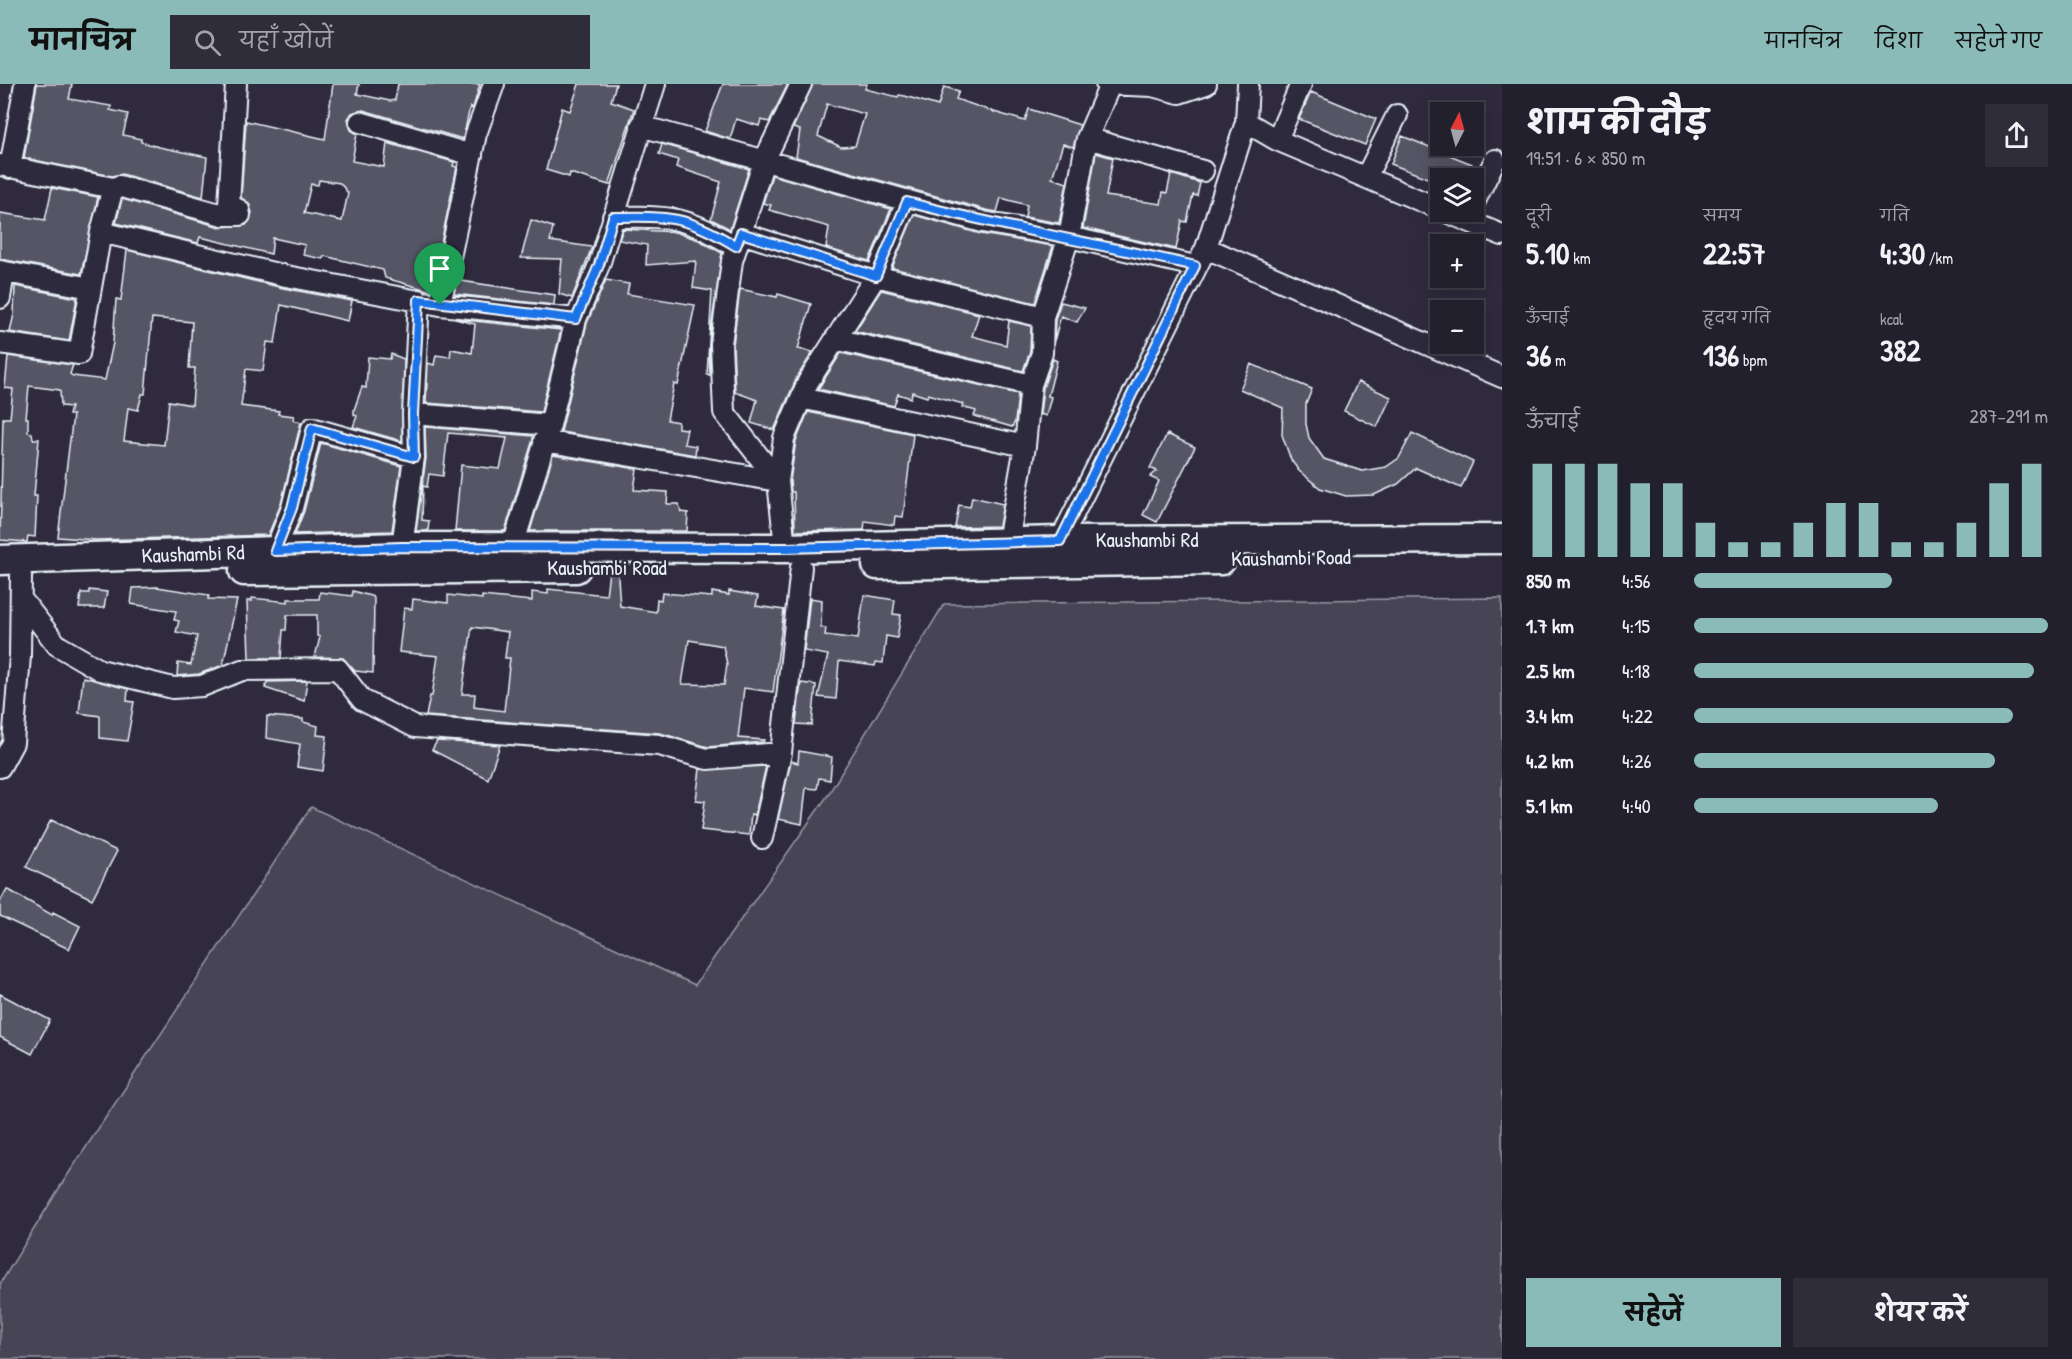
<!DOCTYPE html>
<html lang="hi">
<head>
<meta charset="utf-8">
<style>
	:root { --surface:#23202e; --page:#2f2d3a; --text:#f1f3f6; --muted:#a3a3aa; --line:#403e4a; --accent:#8bbbb9 }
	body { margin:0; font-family:"Patrick Hand","Playpen Sans Deva",sans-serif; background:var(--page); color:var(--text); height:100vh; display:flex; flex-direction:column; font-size:22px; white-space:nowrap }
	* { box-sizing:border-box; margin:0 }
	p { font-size:20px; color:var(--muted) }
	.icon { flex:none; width:33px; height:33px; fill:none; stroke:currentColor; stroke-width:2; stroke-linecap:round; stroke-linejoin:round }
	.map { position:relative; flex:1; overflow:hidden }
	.side { display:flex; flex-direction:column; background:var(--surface); width:570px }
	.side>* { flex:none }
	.needle { width:39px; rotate:6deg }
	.tools { position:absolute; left:1430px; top:18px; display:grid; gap:12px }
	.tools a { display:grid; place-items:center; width:54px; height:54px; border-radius:0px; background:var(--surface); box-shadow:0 3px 15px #0003,0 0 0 2px var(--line); font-size:30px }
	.pin { position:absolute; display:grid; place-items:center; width:51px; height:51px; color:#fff; margin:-62px -26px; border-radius:50% 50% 50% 0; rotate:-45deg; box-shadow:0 0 6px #0007 }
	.pin .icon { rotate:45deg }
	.round { display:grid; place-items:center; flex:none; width:63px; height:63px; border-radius:0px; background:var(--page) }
	.head { display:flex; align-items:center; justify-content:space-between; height:102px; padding:0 24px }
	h1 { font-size:33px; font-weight:700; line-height:45px }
	.figures { display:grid; grid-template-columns:repeat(3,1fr); gap:9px; height:102px; padding:6px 24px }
	.figures div { display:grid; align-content:center }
	.figures b { font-size:30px; font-weight:700 }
	.figures small { font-size:16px; font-weight:400 }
	.figures p { font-size:16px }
	.chart { height:168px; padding:12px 24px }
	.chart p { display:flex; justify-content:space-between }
	.chart svg { width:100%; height:108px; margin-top:6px; stroke:var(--accent); stroke-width:6 }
	.action { display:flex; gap:12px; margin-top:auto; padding:12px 24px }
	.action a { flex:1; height:69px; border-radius:0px; background:var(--accent); color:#111; font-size:24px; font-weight:700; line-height:69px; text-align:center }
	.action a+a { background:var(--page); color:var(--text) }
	ul { padding:0 24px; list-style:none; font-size:20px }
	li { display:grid; grid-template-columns:96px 72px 1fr; align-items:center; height:45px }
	li i { height:15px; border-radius:8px; background:var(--accent) }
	header { display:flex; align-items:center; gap:36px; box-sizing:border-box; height:84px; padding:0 30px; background:var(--accent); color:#111 }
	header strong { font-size:28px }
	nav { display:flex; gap:33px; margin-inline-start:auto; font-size:21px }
	.search { width:420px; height:54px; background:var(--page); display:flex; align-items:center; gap:15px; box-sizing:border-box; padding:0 21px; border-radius:0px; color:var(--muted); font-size:22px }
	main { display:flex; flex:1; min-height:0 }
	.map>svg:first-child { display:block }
	.green { fill:#464455; stroke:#979aa6; stroke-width:1.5 }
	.building { fill:#575565; stroke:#e8f1f8; stroke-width:1.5; fill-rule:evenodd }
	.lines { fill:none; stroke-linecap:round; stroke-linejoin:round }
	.minor-casing { stroke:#e8f1f8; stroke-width:24 }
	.secondary-casing { stroke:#e8f1f8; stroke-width:33 }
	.minor { stroke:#2f2a3d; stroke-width:20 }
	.secondary { stroke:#2f2a3d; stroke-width:28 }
	.route-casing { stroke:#fff; stroke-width:12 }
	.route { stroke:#1a73e8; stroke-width:8 }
	.labels { text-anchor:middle; stroke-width:5; stroke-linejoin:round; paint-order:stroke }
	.street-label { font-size:21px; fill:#e8f1f8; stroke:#2f2a3d }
</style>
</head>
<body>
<header>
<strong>मानचित्र</strong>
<div class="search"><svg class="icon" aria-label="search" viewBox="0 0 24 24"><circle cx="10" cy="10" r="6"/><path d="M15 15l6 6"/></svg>यहाँ खोजें</div>
<nav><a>मानचित्र</a><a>दिशा</a><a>सहेजे गए</a></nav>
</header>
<main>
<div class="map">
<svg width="1502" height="1275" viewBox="0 0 1502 1275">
	<rect width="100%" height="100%" fill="#2f2a3d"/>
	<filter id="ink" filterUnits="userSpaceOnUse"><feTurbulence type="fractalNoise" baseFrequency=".0167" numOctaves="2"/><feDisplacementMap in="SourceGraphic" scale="12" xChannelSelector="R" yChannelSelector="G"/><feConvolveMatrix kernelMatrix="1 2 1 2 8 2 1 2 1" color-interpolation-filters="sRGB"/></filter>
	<g filter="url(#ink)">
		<path class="green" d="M1502,514V1275H0V1200L63,1098L311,723L695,901L828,711L944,520Z"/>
		<path class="building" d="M37,0H72L69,15L111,22L110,26L128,30L123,51L141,55V58L159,63L207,73L203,113L122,90L112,92L24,74Z
			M333,0H359L357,10L390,17L395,16L398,0H480L473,24L470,23L463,55L363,26L352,29L348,35L351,46L357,50L352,77L384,83L387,59L454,78L453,82L457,83L431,207L385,194L383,186L324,172L323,175L303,171L305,161L273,154L271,170L200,153L198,159L116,139L122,115L220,143L246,141L252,129L249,119L241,114L246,37L325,55ZM319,96L340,99L348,109L342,137L304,129L311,100L318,101Z
			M579,0H616L611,17L634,25L609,101L570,89L569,93L546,86L562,24L570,27Z
			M723,0H788L769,38L761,36L759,42L736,35L730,55L705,47Z
			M813,0H867L865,5L898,13L899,11L905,12L938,22L944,3L959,7L956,15L994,28L1025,37L1029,25L1080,41L1073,63L1063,60L1052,94L1067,99L1059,139L1025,133L1027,121L1001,114L997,128L986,126L796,73L800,46L793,44ZM827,20L865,30L855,62L841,63L818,52Z
			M1311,8L1376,35L1365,61L1299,35Z
			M1402,52L1472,80L1466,94H1440V99L1391,80Z
			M662,60L749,85L730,145L711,135L721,98L676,83L678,76L659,70Z
			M1096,69L1113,74L1106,112L1161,120L1163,108L1167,109L1171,90L1200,99L1197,112L1193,111L1187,138L1182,137L1176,165L1083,144Z
			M772,91L891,125L869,177L826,164L829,143L769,126L771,121L763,119Z
			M52,104L98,113L81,190L0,175V129L45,136Z
			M914,131L981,150L1053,162L1035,219L892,184Z
			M531,136L553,143L550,157L592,163L572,214L559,210L562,175L521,174Z
			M623,145L675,148L699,156L722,169L709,259L710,291H707L712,207L693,204L696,177L646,181L647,161L619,156Z
			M127,166L283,204L352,217L348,237L281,221L275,259L267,258L263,287L246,285L241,322L279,327L278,330L294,332L293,336L301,338L281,420L268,451L96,456L58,453L73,331H69L71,323L61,322L60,306L29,302L26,334H28V348L32,349L33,355H39L34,412H37L35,453L28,452L27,458L0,456L3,334H10L13,305L5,304L8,272L73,281L70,290L73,292L105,296L113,259L116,215L121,216ZM152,234L192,238L189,284H195L192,321L169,317L164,361L124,357L128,324L138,326L142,310H145Z
			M458,192H462L461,197L555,211L554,221L454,210Z
			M606,196L629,200L627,210L695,221L678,301L674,300L667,336L678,338V344L687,345L684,360L696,362L695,371L561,348L587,239Z
			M15,202L77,214L69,257L10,248L14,230Z
			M740,205L777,213L778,210L811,220L798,265L813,268L797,293L774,346L751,339L757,316L735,308L733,261Z
			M881,206L979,230L972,252L1006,261L1009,237L1031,242L1030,267L1023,287L855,247Z
			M1061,218L1085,224L1077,238L1061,232L1054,257L1055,235Z
			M455,235L561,246L541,328L426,319L428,279L434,281L436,271L450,273L451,265L472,269L475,240Z
			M841,269L1018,310L1015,338L1012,343L974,332L976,327L962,323L963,320L928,310L927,313L912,308L911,314L898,310L894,322L818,305Z
			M391,270L404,275L402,357L353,343L357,332L354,331V326L362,303L366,304L368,273L390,275Z
			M1053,275L1057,277L1048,312L1051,313L1046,332L1040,330L1043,304Z
			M1251,280L1312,305L1306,320V340L1309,354L1324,375L1362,387L1386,383L1399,374L1412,349L1473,378L1461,404L1416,384L1398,400L1374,411L1346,412L1320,404L1299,387L1291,376L1282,351L1283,324L1240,305Z
			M1358,298L1391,313L1377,343L1344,327Z
			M808,328L913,350L903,433L895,432L894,441L865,437L864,446L795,447L794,408H791L790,397L796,357Z
			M425,343L534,352L505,447H455L461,381L500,385L507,354L448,349L443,392L429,390L427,403L423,402L422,436L429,437L428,447H416L426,374Z
			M1167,350L1195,363L1157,438L1143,431L1159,397L1150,393L1157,387L1150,384Z
			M321,359L401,382L392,447L295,450L304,427Z
			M553,371L637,385L634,406L668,408L667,420H679L681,428L688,429L687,447H530Z
			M972,413L1003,420L999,442L955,443L959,421L970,423Z
			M610,480H617L620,522L656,528L657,515L661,516L662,509L712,513V508L729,511V507L758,512L756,522L784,526L773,608L744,604L738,654L764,656L763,658L708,663L660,649L426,632L430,612H432L438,572L399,568L404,524L412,525L413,515L448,519V511L482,515V512L532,517V508L548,510V505L606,511ZM472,543L508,548L505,574H510L504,627L474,623L475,610H462ZM689,556L723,562L727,580L724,601L682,600Z
			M157,503L209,511L208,515L237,516L223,581L199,590L177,592L178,579L191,581L197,552L176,548L179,537L174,536L176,527L131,520L133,504Z
			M89,506L107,508L104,524H79L81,509H89Z
			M353,507L374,513L373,589L355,587L343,574L315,573L320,553L317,552V531H287L286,546H283L281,574H249L247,517H252V514L288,518V515H319L320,508L352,512Z
			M864,511L895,516L893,530L901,531L897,554L886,552L883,579L876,578L875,582L839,577L836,615L818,613L828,571L804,567L810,514L822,516L821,543L826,544L825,551L858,555Z
			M83,593L128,605L127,617L134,618L127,657L100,654V632L79,629Z
			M307,597L304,617L265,604L267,598Z
			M801,599L816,601L812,641L796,640Z
			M267,632L303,635V638L318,642L317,651L327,652L323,687L297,683L300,660L266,654Z
			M437,657L500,661L488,695L432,666Z
			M799,667L832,673L830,696L819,694L817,705L806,704L802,740L778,735L791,677L798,679Z
			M766,682L755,731L751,730L749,751L701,746L705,717L696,716L700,685Z
			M51,736L117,767L92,815L26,783Z
			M7,805L52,831L53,828L80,842L69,865L0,832V818Z
			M0,910L50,936L32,970L0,953Z"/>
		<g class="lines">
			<g class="minor-casing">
				<path id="minor" d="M1106,0L1152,2L1179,9L1206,0
					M360,38L472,71
					M1246,38L1277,56L1440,125
					M641,42L983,138L1069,153L1195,182
					M1087,54L1203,87
					M1277,56L1301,0
					M0,81L113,104L119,102L223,131H240L239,126L229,121L236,0
					M10,84L25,0
					M1366,93L1397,31
					M1473,121L1495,76
					M1446,128L1502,151
					M613,133C670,132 687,132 736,163
					M101,148L286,192L440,221L576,235L599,181L655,0
					M741,149L876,192L1043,233
					M1206,164L1502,293
					M0,187L91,204
					M0,214L4,188
					M440,221L476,50L494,0
					M835,255L1031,301
					M0,259L79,270L101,148L113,104
					M801,314L1025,362
					M413,330L550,341
					M544,357L778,397
					M778,397L724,328L721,260L732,177L764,77L801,0
					M1060,457L1206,164L1246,38L1248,0
					M1008,458L1025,362L1031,301L1042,269L1043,233L1069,153L1087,54L1110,1
					M402,463L414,373L413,330L419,216
					M785,464L778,397L784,354L808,298L876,192L907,118
					M512,465L550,341L576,235
					M275,467L292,424L312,344L414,373
					M22,516L57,561L100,586L173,604L202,602L242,586L338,585L362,616L415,643L659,661L707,675L781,669
					M0,683L13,659L20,572L21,491
					M762,754L781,669L801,483"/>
			</g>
			<g class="secondary-casing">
				<path id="secondary" d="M0,476L402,463L785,464L1060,457L1502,455
					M877,481L1221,476
					M244,487L576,484"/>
			</g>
			<use href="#minor" class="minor"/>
			<use href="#secondary" class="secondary"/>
		</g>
	</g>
	<g class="lines" filter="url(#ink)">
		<g class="route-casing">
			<path id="route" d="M907,118C1002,143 1099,160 1195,182L1060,457L785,464L402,463L275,467L292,424L312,344L414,373L413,330L419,216L576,235L599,181L613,133C670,132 687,132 736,162L741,149L876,192Z"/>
		</g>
		<use href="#route" class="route"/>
	</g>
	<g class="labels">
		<g class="street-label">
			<text x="1147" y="463">Kaushambi Rd</text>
			<text transform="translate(193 470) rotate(-2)" y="7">Kaushambi Rd</text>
			<text transform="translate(1291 474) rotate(-1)" y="7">Kaushambi Road</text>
			<text x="607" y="491">Kaushambi Road</text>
		</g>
	</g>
</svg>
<div class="tools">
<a><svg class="needle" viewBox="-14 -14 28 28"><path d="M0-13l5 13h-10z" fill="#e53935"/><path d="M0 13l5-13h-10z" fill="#a3a3aa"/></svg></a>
<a><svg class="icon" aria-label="layers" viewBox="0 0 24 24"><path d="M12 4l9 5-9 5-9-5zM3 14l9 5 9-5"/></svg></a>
<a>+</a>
<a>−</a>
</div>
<div class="pin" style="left:440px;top:221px;background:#1e9e55"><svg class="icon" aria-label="arrive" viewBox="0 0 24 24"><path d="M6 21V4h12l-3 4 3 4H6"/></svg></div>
</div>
<section class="side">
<div class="head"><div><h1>शाम की दौड़</h1><p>19:51 · 6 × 850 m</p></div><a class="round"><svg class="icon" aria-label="share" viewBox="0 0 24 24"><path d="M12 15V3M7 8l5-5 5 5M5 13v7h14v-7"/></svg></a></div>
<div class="figures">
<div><p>दूरी</p><b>5.10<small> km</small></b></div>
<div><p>समय</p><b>22:57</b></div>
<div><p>गति</p><b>4:30<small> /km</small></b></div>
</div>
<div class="figures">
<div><p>ऊँचाई</p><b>36<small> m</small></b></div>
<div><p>हृदय गति</p><b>136<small> bpm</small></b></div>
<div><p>kcal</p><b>382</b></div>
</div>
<div class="chart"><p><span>ऊँचाई</span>287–291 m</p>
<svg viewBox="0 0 160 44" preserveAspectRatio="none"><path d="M5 44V6M15 44V6M25 44V6M35 44V14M45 44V14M55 44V30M65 44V38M75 44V38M85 44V30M95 44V22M105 44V22M115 44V38M125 44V38M135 44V30M145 44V14M155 44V6"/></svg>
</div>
<ul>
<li><b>850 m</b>4:56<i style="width:56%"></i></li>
<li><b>1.7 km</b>4:15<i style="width:100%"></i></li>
<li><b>2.5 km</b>4:18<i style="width:96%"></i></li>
<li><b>3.4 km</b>4:22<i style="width:90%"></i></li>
<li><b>4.2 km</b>4:26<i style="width:85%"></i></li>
<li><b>5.1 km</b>4:40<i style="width:69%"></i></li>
</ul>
<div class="action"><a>सहेजें</a><a>शेयर करें</a></div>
</section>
</main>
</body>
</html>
